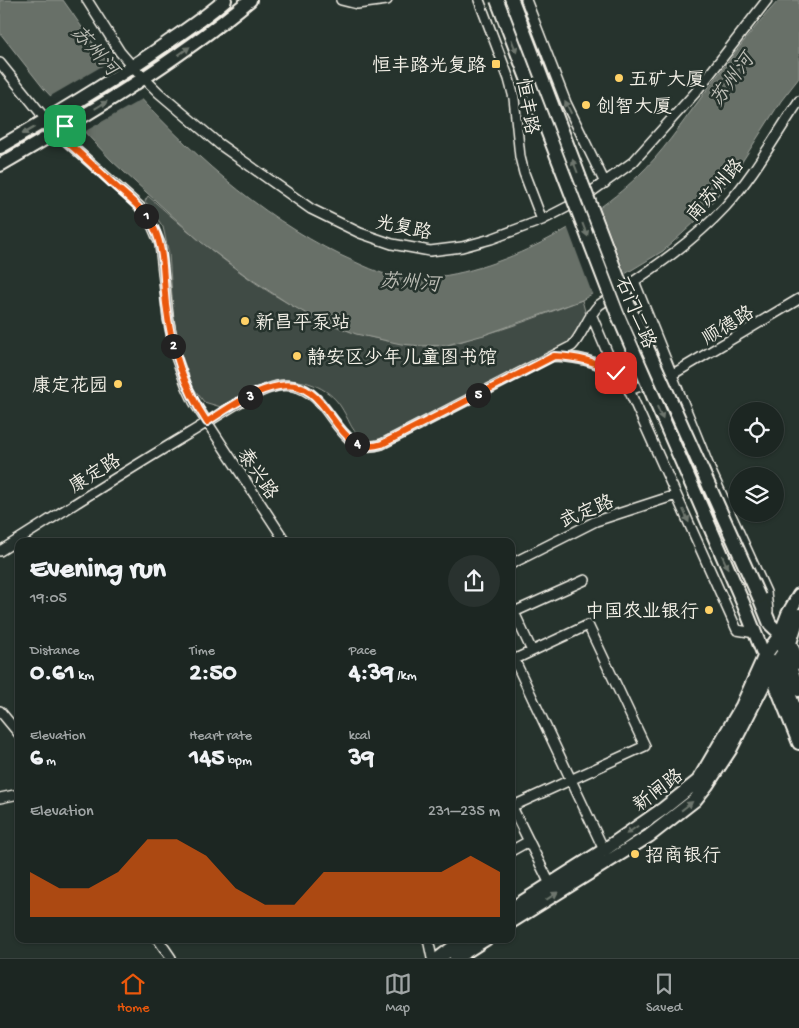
<!DOCTYPE html>
<html lang="en">
<head>
<meta charset="utf-8">
<style>
	:root { --surface:#1c2622; --page:#29322f; --text:#f1f3f6; --muted:#a0a5a5; --line:#3a4340; --accent:#ea580c }
	body { margin:0; font-family:"Gochi Hand","LXGW WenKai TC",sans-serif; background:var(--page); color:var(--text); height:100vh; display:flex; flex-direction:column; font-size:19px; white-space:nowrap }
	* { box-sizing:border-box; margin:0 }
	p { font-size:16px; color:var(--muted) }
	.icon { flex:none; width:28px; height:28px; fill:none; stroke:currentColor; stroke-width:2; stroke-linecap:round; stroke-linejoin:round }
	.map { position:relative; flex:1; overflow:hidden }
	.sheet { position:absolute; left:15px; top:538px; width:500px; height:405px; display:flex; flex-direction:column; background:var(--surface); border-radius:10px; box-shadow:0 1px 4px #0004,0 0 0 1px var(--line) }
	.sheet>* { flex:none }
	.fabs { position:absolute; left:729px; top:402px; display:grid; gap:10px }
	.fabs a { display:grid; place-items:center; width:55px; height:55px; border-radius:50%; background:var(--surface); box-shadow:0 1px 4px #0004,0 0 0 1px var(--line); font-size:25px }
	.pin { position:absolute; display:grid; place-items:center; width:42px; height:42px; color:#fff; margin:-21px; border-radius:10px; box-shadow:0 2px 8px #0006 }
	.km { position:absolute; width:25px; height:25px; margin:-12px; border-radius:50%; background:#222; color:#fff; font-size:14px; line-height:25px; text-align:center }
	.round { display:grid; place-items:center; flex:none; width:52px; height:52px; border-radius:26px; background:var(--page) }
	.head { display:flex; align-items:center; justify-content:space-between; height:85px; padding:0 15px }
	h1 { font-size:28px; font-weight:700; line-height:38px }
	.figures { display:grid; grid-template-columns:repeat(3,1fr); gap:8px; height:85px; padding:5px 15px }
	.figures div { display:grid; align-content:center }
	.figures b { font-size:25px; font-weight:700 }
	.figures small { font-size:14px; font-weight:400 }
	.figures p { font-size:14px }
	.chart { height:140px; padding:10px 15px }
	.chart p { display:flex; justify-content:space-between }
	.chart svg { width:100%; height:90px; margin-top:5px; fill:var(--accent); opacity:.7 }
	.tabs { display:flex; justify-content:space-around; align-items:center; height:70px; border-top:1px solid var(--line); background:var(--surface); font-size:14px; color:var(--muted) }
	.tabs a { display:grid; justify-items:center; gap:2px }
	.tabs .on { color:var(--accent) }
	.map>svg:first-child { display:block }
	.green { fill:#414b45; stroke:#9a9e96 }
	.water { fill:#676f68; stroke:#9fa39b }
	.pier { fill:#26332d }
	.lines { fill:none; stroke-linecap:round; stroke-linejoin:round }
	.street-casing { stroke:#f4f1e8; stroke-width:12 }
	.secondary-casing { stroke:#f4f1e8; stroke-width:16 }
	.street { stroke:#26332d; stroke-width:9 }
	.secondary { stroke:#26332d; stroke-width:12 }
	.secondary-bridge-casing { stroke:#f4f1e8; stroke-width:16; stroke-linecap:butt }
	.secondary-bridge { stroke:#26332d; stroke-width:12 }
	.oneway { fill:#6e766e }
	.route-casing { stroke:#fff; stroke-width:10 }
	.route { stroke:#ea580c; stroke-width:6 }
	.poi-dot { fill:#ffd166; stroke:#26332d; stroke-width:2 }
	.labels { text-anchor:middle; stroke-width:5; stroke-linejoin:round; paint-order:stroke }
	.poi-label { font-size:19px; fill:#f4f1e8; stroke:#26332d; text-anchor:start }
	.street-label { font-size:19px; fill:#f4f1e8; stroke:#26332d }
	.water-label { font-size:20px; font-style:italic; fill:#bcbdb5; stroke:#26332d }
</style>
</head>
<body>
<div class="map">
<svg width="799" height="958" viewBox="0 0 799 958">
	<rect width="100%" height="100%" fill="#26332d"/>
	<filter id="ink" filterUnits="userSpaceOnUse"><feTurbulence type="fractalNoise" baseFrequency=".02" numOctaves="2"/><feDisplacementMap in="SourceGraphic" scale="10" xChannelSelector="R" yChannelSelector="G"/><feConvolveMatrix kernelMatrix="1 2 1 2 8 2 1 2 1" color-interpolation-filters="sRGB"/></filter>
	<g filter="url(#ink)">
		<path class="green" d="M148,196C220,259 298,328 396,342C413,345 429,347 445,345C455,344 465,340 475,337C511,328 547,313 582,300L586,315L571,343L402,431L373,442C350,434 353,426 341,407C329,387 300,376 277,382C262,385 243,398 229,405L221,407L204,402L189,382L178,346L173,310L169,254L163,227L145,201Z"/>
		<path class="water" d="M0,0H63C76,18 88,37 101,54C109,64 118,72 126,82C187,150 258,215 340,255C358,263 383,276 402,278C478,284 585,228 638,176C662,153 680,126 700,99C725,66 750,31 779,0H799V78L781,101L731,179L696,221L683,233L663,251L582,300L484,335L447,345L422,346L401,344L356,334L307,314L289,304L245,275L201,242L112,161L44,89L0,33Z"/>
		<path class="pier" d="M111,61L144,98L82,133L49,97Z
			M599,205L627,277L593,296L567,226Z"/>
		<g class="lines">
			<g class="street-casing">
				<path id="street" d="M87,0L120,52L133,67L159,93L219,144L311,209L360,233L392,244L430,251L462,247L491,239L542,220L577,202L633,162L695,93L767,0
					M341,0L357,4L387,0
					M479,0L509,79L514,98L520,157L524,173L542,220
					M526,0L566,103L605,183
					M0,63L56,132L140,207L151,223L160,244L168,318L176,357L187,387L194,402L207,422L285,541
					M634,281L710,469L766,592L768,611
					M591,314L616,373L629,390L737,630L755,633
					M554,356C578,357 596,361 616,373
					M668,377L799,299
					M629,390L653,382
					M0,551C62,512 124,472 188,434C214,419 238,400 267,389C275,386 285,384 293,386C334,393 336,459 382,444L572,346C583,334 587,317 599,305C643,275 689,246 725,207C754,175 775,136 799,101
					M511,564L596,521L676,495
					M512,608L532,651
					M514,612L585,580
					M514,659L604,850
					M511,661L588,625L645,746L511,807
					M0,711L19,734
					M0,798L19,794
					M512,807L550,884
					M511,851L529,841
					M158,939L171,958
					M428,939L432,958"/>
			</g>
			<g class="secondary-casing">
				<path id="secondary" d="M0,147C57,114 113,81 167,43C187,29 207,16 225,0
					M0,165C87,115 173,64 250,0
					M759,597L770,624L790,643L799,663
					M743,603L799,743
					M782,647L799,690
					M770,660L777,664L799,719
					M511,909L604,850L663,809L698,781L742,706L764,657L780,635L788,614L799,595
					M511,922L649,836L695,800L707,785L730,750L770,672L790,643L799,615
					M439,958L464,939
					M456,958L486,939"/>
			</g>
			<use href="#street" class="street"/>
			<use href="#secondary" class="secondary"/>
			<g class="secondary-bridge-casing">
				<path id="secondary-bridge" d="M497,0L617,313L743,603
					M512,0L632,314L759,597"/>
			</g>
			<use href="#secondary-bridge" class="secondary-bridge"/>
		</g>
		<defs><path id="oneway-solid" d="M-6-.8H1V-3.2L6.5 0L1 3.2V.8H-6Z" transform="scale(1.25)"/></defs>
		<g class="oneway">
			<use href="#oneway-solid" transform="translate(514 46) rotate(69)"/>
			<use href="#oneway-solid" transform="translate(184 51) rotate(-36)"/>
			<use href="#oneway-solid" transform="translate(101 105) rotate(-31)"/>
			<use href="#oneway-solid" transform="translate(568 107) rotate(-116)"/>
			<use href="#oneway-solid" transform="translate(28 131) rotate(150)"/>
			<use href="#oneway-solid" transform="translate(575 166) rotate(-111)"/>
			<use href="#oneway-solid" transform="translate(585 230) rotate(69)"/>
			<use href="#oneway-solid" transform="translate(660 413) rotate(66)"/>
			<use href="#oneway-solid" transform="translate(686 516) rotate(66)"/>
			<use href="#oneway-solid" transform="translate(725 562) rotate(66)"/>
			<use href="#oneway-solid" transform="translate(687 806) rotate(-38)"/>
			<use href="#oneway-solid" transform="translate(632 830) rotate(145)"/>
			<use href="#oneway-solid" transform="translate(552 896) rotate(-33)"/>
		</g>
	</g>
	<g class="lines" filter="url(#ink)">
		<g class="route-casing">
			<path id="route" d="M65,126L56,132C75,149 94,166 113,184C128,197 145,210 154,228C165,251 163,279 166,304C171,347 183,386 207,422C228,408 254,390 279,386C334,377 331,460 382,444L554,356C577,357 596,361 616,373"/>
		</g>
		<use href="#route" class="route"/>
	</g>
	<g class="poi-dot">
		<rect x="491" y="59" width="10" height="10" rx="2.5"/>
		<circle cx="619" cy="78" r="5"/>
		<circle cx="586" cy="105" r="5"/>
		<circle cx="245" cy="321" r="5"/>
		<circle cx="297" cy="356" r="5"/>
		<circle cx="118" cy="384" r="5"/>
		<circle cx="709" cy="610" r="5"/>
		<circle cx="635" cy="854" r="5"/>
	</g>
	<g class="labels">
		<g class="poi-label">
			<text x="486" y="71" text-anchor="end">恒丰路光复路</text>
			<text x="629" y="85">五矿大厦</text>
			<text x="596" y="112">创智大厦</text>
			<text x="255" y="328">新昌平泵站</text>
			<text x="307" y="363">静安区少年儿童图书馆</text>
			<text x="108" y="391" text-anchor="end">康定花园</text>
			<text x="699" y="617" text-anchor="end">中国农业银行</text>
			<text x="645" y="861">招商银行</text>
		</g>
		<g class="street-label">
			<text transform="translate(529 106) rotate(80)" y="7">恒丰路</text>
			<text transform="translate(714 189) rotate(-49)" y="7">南苏州路</text>
			<text transform="translate(404 226) rotate(12)" y="7">光复路</text>
			<text transform="translate(637 312) rotate(67)" y="7">石门二路</text>
			<text transform="translate(727 324) rotate(-31)" y="7">顺德路</text>
			<text transform="translate(94 472) rotate(-32)" y="7">康定路</text>
			<text transform="translate(259 473) rotate(56)" y="7">泰兴路</text>
			<text transform="translate(586 510) rotate(-23)" y="7">武定路</text>
			<text transform="translate(657 789) rotate(-37)" y="7">新闸路</text>
		</g>
		<g class="water-label">
			<text transform="translate(96 50) rotate(48)" y="7">苏州河</text>
			<text transform="translate(731 79) rotate(-54)" y="7">苏州河</text>
			<text transform="translate(410 281) rotate(4)" y="7">苏州河</text>
		</g>
	</g>
</svg>
<div class="fabs">
<a><svg class="icon" aria-label="locate" viewBox="0 0 24 24"><circle cx="12" cy="12" r="6"/><path d="M12 2v4M12 18v4M2 12h4M18 12h4"/></svg></a>
<a><svg class="icon" aria-label="layers" viewBox="0 0 24 24"><path d="M12 4l9 5-9 5-9-5zM3 14l9 5 9-5"/></svg></a>
</div>
<div class="pin" style="left:65px;top:126px;background:#1e9e55"><svg class="icon" aria-label="arrive" viewBox="0 0 24 24"><path d="M6 21V4h12l-3 4 3 4H6"/></svg></div>
<div class="pin" style="left:616px;top:373px;background:#d93025"><svg class="icon" aria-label="check" viewBox="0 0 24 24"><path d="M5 12l5 5 9-10"/></svg></div>
<b class="km" style="left:146px;top:216px">1</b>
<b class="km" style="left:173px;top:346px">2</b>
<b class="km" style="left:250px;top:397px">3</b>
<b class="km" style="left:357px;top:444px">4</b>
<b class="km" style="left:478px;top:395px">5</b>
<section class="sheet">
<div class="head"><div><h1>Evening run</h1><p>19:05</p></div><a class="round"><svg class="icon" aria-label="share" viewBox="0 0 24 24"><path d="M12 15V3M7 8l5-5 5 5M5 13v7h14v-7"/></svg></a></div>
<div class="figures">
<div><p>Distance</p><b>0.61<small> km</small></b></div>
<div><p>Time</p><b>2:50</b></div>
<div><p>Pace</p><b>4:39<small> /km</small></b></div>
</div>
<div class="figures">
<div><p>Elevation</p><b>6<small> m</small></b></div>
<div><p>Heart rate</p><b>145<small> bpm</small></b></div>
<div><p>kcal</p><b>39</b></div>
</div>
<div class="chart"><p><span>Elevation</span>231–235 m</p>
<svg viewBox="0 0 160 44" preserveAspectRatio="none"><path d="M0 44V22L10 30L20 30L30 22L40 6L50 6L60 14L70 30L80 38L90 38L100 22L110 22L120 22L130 22L140 22L150 14L160 22V44z"/></svg>
</div>
</section>
</div>
<nav class="tabs">
<a class="on"><svg class="icon" aria-label="home" viewBox="0 0 24 24"><path d="M3 11l9-7 9 7M6 9v11h12V9"/></svg>Home</a>
<a><svg class="icon" aria-label="map" viewBox="0 0 24 24"><path d="M3 6l6-2 6 2 6-2v14l-6 2-6-2-6 2zM9 4v14M15 6v14"/></svg>Map</a>
<a><svg class="icon" aria-label="saved" viewBox="0 0 24 24"><path d="M7 4h10v16l-5-4-5 4z"/></svg>Saved</a>
</nav>
</body>
</html>
